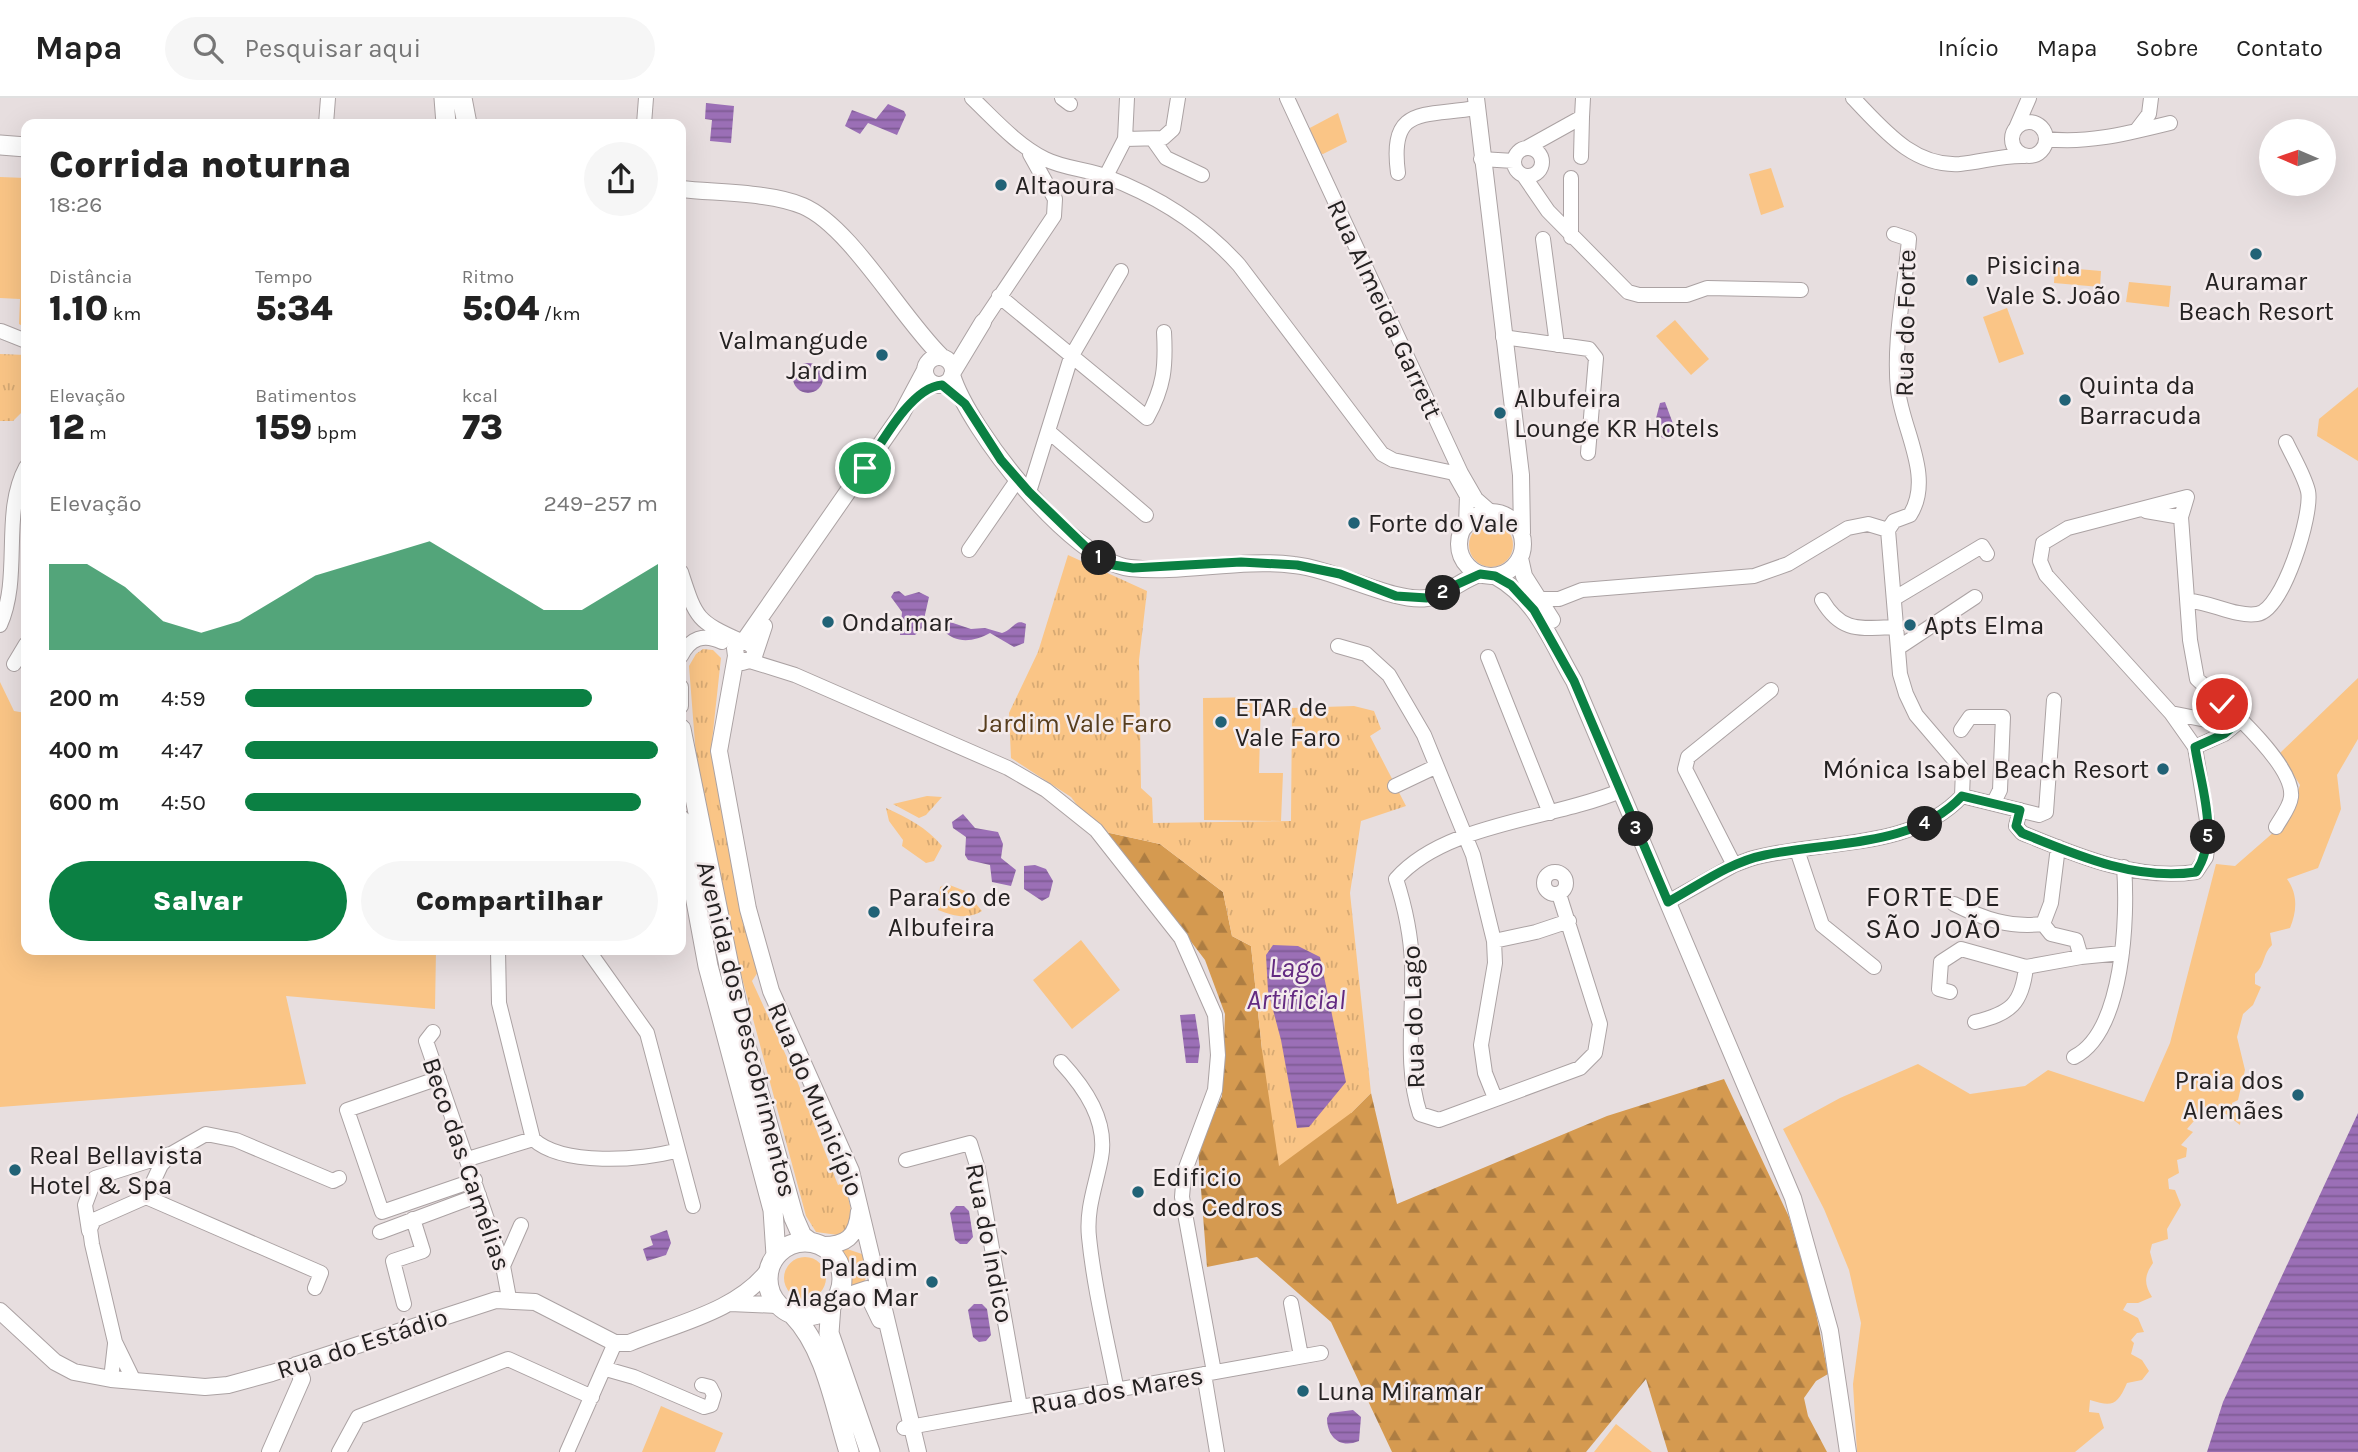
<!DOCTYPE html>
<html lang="pt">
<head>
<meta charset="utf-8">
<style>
	:root { --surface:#fff; --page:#f6f6f6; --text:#222; --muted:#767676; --line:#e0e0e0; --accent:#0b8043 }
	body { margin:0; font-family:Karla,sans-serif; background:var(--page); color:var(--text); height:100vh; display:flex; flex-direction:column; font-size:26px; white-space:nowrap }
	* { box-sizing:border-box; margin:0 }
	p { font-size:23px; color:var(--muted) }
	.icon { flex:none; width:38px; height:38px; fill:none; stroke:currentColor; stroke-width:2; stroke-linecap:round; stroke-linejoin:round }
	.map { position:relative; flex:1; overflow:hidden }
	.side { position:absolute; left:21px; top:21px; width:665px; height:836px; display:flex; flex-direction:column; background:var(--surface); border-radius:14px; box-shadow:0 7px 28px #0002 }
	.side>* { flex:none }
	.needle { width:46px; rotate:272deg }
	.buttons { position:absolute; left:2259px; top:21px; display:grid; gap:14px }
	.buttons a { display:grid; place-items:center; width:77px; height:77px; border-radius:50%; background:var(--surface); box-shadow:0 7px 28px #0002; font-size:35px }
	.pin { position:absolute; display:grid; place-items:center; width:60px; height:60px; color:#fff; margin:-30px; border:4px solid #fff; border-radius:50%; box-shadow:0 2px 7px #0007 }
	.km { position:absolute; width:35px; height:35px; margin:-18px; border-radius:50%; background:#222; color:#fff; font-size:19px; line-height:35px; text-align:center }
	.round { display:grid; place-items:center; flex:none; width:74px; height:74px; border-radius:37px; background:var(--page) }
	.head { display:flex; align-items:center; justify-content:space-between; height:119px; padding:0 28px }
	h1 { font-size:38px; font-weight:800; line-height:52px }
	.stats { display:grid; grid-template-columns:repeat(3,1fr); gap:10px; height:119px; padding:7px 28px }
	.stats div { display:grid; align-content:center }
	.stats b { font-size:35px; font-weight:800 }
	.stats small { font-size:19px; font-weight:400 }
	.stats p { font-size:19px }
	.chart { height:196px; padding:14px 28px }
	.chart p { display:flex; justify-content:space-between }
	.chart svg { width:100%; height:126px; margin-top:7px; fill:var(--accent); opacity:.7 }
	.action { display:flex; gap:14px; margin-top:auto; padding:14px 28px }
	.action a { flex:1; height:80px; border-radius:42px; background:var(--accent); color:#fff; font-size:28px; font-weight:800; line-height:80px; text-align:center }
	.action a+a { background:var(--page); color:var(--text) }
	ul { padding:0 28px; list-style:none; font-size:23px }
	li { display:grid; grid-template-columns:112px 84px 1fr; align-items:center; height:52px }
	li i { height:18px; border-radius:9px; background:var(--accent) }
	header { display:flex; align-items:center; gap:42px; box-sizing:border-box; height:98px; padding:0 35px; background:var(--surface); border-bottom:2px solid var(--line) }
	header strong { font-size:33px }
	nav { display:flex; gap:38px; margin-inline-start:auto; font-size:24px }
	.search { width:490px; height:63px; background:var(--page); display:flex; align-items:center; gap:18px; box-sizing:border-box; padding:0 24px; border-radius:38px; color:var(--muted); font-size:26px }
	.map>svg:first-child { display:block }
	.grass { fill:#fac586 }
	.forest { fill:url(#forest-firs) }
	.park { fill:url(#park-tufts) }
	.water { fill:url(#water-rules) }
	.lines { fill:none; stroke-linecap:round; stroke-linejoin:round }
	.minor-casing { stroke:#aba2a3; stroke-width:16 }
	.tertiary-casing { stroke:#aba2a3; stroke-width:18 }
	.secondary-casing { stroke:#aba2a3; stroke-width:21 }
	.minor { stroke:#fff; stroke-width:14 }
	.tertiary { stroke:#fff; stroke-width:16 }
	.secondary { stroke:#fff; stroke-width:19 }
	.route-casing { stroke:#fff; stroke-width:14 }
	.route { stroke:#0b8043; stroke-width:9 }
	.poi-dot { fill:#216276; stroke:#f4ebec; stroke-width:2.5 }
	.labels { text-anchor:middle; stroke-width:5; stroke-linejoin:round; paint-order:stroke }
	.poi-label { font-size:26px; fill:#252222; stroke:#f4ebec; text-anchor:start }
	.street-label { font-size:26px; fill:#252222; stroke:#f4ebec }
	.park-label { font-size:26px; fill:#573e1e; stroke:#f4ebec }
	.neighbourhood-label { font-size:28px; letter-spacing:2px; fill:#252222; stroke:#f4ebec }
	.water-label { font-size:28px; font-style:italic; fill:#632a81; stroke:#f4ebec }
</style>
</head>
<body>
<header>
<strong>Mapa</strong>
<div class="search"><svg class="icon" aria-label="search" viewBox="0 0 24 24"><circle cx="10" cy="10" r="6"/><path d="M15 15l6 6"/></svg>Pesquisar aqui</div>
<nav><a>Início</a><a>Mapa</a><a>Sobre</a><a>Contato</a></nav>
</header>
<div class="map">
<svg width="2358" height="1354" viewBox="0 0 2358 1354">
	<defs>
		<pattern id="forest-firs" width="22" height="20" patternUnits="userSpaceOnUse" patternTransform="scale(1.75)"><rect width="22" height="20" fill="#d59a50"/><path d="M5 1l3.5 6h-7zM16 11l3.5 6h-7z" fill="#ad7d42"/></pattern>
		<pattern id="park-tufts" width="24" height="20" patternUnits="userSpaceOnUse" patternTransform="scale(1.75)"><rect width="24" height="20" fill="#fac586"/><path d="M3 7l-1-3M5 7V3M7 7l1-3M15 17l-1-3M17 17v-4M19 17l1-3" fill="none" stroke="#d6a973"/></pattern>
		<pattern id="water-rules" width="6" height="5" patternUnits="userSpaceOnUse" patternTransform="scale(1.75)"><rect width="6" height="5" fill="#9b6fb6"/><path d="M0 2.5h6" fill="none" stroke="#7e5b94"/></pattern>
	</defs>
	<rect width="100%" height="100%" fill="#e7dedf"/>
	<path class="grass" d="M1338,15L1347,44L1323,56L1318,55L1306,32Z
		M1771,70L1784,109L1761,117L1749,76Z
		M0,79L26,80V230L19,226L20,201L0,200Z
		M2055,169L2101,173L2100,189L2054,185Z
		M2129,184L2171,188L2169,209L2126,204Z
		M2007,210L2024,256L1999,265L1983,219Z
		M1675,222L1709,261L1691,277L1656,238Z
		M2358,289V363L2317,338L2319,321Z
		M1469 447a22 22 0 1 1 44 0a22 22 0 1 1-44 0Z
		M2358,580V641L2337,677L2341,711L2318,770L2287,781C2298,796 2297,813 2290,830L2270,835L2272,847C2263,855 2265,868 2255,876V886L2261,889L2253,907L2243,916L2237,939L2245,972L2238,1002L2232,1005L2233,1013L2241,1019L2240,1027L2226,1016L2206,1009L2187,1031L2193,1034L2181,1047L2187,1050L2186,1059L2177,1062L2179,1075L2168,1081L2169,1091L2175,1092L2181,1107L2167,1131L2168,1141L2152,1146L2150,1154L2153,1165C2144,1178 2144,1186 2152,1199L2138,1205H2127L2123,1212L2138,1220L2144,1234L2137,1235L2131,1242L2134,1245L2131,1256L2142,1262L2149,1273L2142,1282L2127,1285C2117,1308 2112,1309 2090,1302L2089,1314L2099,1315L2104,1330L2075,1354H1857L1853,1286L1861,1225L1849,1172L1824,1111L1783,1031L1840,1000L1918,966L1970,996L2025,988L2048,972L2144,1004L2170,945L2216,766L2235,768L2289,721L2300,687L2280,655Z
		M0,584L14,613L26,615V852H436L435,911L286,898L306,986L0,1009Z
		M1261,599L1259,675H1283L1281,723L1204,722L1203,600Z
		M1081,842L1120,892L1072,931L1033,882Z
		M844,1150L862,1156L867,1175L864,1186L846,1194L847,1169L835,1153Z
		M784 1180a21 21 0 1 1 42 0a21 21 0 1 1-42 0Z
		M661,1308L723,1335L715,1354H642Z
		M1616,1326L1652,1354H1594Z"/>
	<path class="forest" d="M1096,732L1160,746L1223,794L1232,838L1251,848L1262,952L1351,1015L1371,995L1397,1106L1607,1018L1724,981L1789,1119L1814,1205L1828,1276L1816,1283L1804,1300L1808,1318L1827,1354H1668L1646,1281L1586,1354H1392L1331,1224L1257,1159L1207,1169L1198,1052L1222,998L1225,916L1205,862L1145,783Z"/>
	<path class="park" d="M0,256L26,257L25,311L13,323H0Z
		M1068,457L1147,493L1139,562L1141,690L1152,700L1153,725L1291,723L1292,610L1354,608L1374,613L1381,631L1370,638L1406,708L1361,723L1350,795L1371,995L1351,1015L1279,1068L1262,952L1251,848L1232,838L1223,794L1160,746L1096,732L1071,699L1011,660L1009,615L1038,554Z
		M703,551L713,552L721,560L711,652L758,874L752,883L794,975L838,1087L843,1085C849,1102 860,1127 838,1137L816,1134L806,1118L735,854L696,658L689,568L696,556Z
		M927,698L942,699L926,717L919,720L893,706Z
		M886,710C908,720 926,729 942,748L934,763L926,765L902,748L903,742L889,723Z
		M947,786L965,793L982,813C967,822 954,818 938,812L940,789Z"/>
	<path class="water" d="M706,5L734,8L731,45L710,43L712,22L705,21Z
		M888,6L904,13L906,17L897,37L868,25L860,36L845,28L852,12L876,21Z
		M793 280a15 15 0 1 1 30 0a15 15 0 1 1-30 0Z
		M1665,304L1675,331L1673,338L1665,341L1657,337L1654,328L1660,305Z
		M899,493L905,498L919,494L929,499L922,530L915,537H900L902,514L891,499L894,494Z
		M944,522L971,531L985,530L1002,535C1013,532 1015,520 1026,526L1024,545L1014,549L990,535C974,544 955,546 943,532Z
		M963,716L975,730L998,734L1003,746L1001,760L1016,772L1011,788L992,784L990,767L968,762L965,757L966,739L953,730L952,724Z
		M1035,767L1046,771L1053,783L1049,799L1042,803L1024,791V768Z
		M1273,847L1298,848L1320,859L1346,984L1309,1029L1297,1030L1281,942L1268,893L1266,857Z
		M1195,916L1200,948L1198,965H1186L1180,917Z
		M2358,1015V1354H2207L2223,1304Z
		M956,1108H964L969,1113L973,1139L967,1146H960L955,1142L950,1115Z
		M667,1132L671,1145L666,1157L647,1163L643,1151L653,1147L650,1138Z
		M974,1206H982L987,1211L991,1237L986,1243L979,1244L973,1239L968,1212Z
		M1353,1312L1361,1319L1359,1343C1340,1351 1327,1339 1327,1320L1330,1315Z"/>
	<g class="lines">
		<g class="minor-casing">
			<path id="minor" d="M972,0C995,22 1017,47 1045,61C1065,71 1088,71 1107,79C1157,98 1204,128 1239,167L1382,356L1393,362L1454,375L1467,398L1466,429
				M1062,0L1070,6
				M1287,0L1461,375L1476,401L1492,415
				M1853,0C1883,31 1913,69 1960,66C1982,64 2003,57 2025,58
				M2012 41a17 17 0 1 1 34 0a17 17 0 1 1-34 0Z
				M326,26L328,0
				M644,26L646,0
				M2016,30L2029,0
				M2136,33L2149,16L2151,0
				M1125,41L1163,40L1173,31L1178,0
				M2046,41C2088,46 2129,35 2170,25
				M1154,43L1166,60L1202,77
				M1528,49L1582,19L1583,0
				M1514 64a14 14 0 1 1 28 0a14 14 0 1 1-28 0Z
				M1581,59L1582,19
				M1481,61L1514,63
				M1398,75C1389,7 1423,19 1476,10
				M1106,78L1125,41L1127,0
				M1524,78L1548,113L1628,194L1639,197H1687L1707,190L1801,192
				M1571,139V80
				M1543,141L1557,247
				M999,198L1147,320C1164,289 1166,269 1164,234
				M983,224L1054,118L1055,101L1030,56
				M1,233L26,243
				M1503,239L1589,251L1596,260L1588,355
				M1048,333L1146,417
				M1029,394L1071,259L1121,173
				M2146,413L2181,419
				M1888,432L1894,423L1910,417C1934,379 1902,331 1898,292C1893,242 1905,191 1909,141L1894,136
				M969,452L1018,381
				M681,474C696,520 696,523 741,543
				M1895,500L1982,448L1987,456
				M1540,501H1559L1582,492L1754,478L1788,466L1848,430L1868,426L1888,432L1900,576L1906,596L1916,617L1963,672L1962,698C1910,754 1819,741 1750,761L1734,767L1668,804
				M1822,502C1842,536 1861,530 1897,529
				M2189,503C2211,504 2235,519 2257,516C2283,513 2313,415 2308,393C2304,377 2293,359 2286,344
				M0,527C22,478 1,415 26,369
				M1338,548L1366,556L1389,577L1424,637L1473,757L1494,843L1495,865L1481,947L1485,975L1495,1000
				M1898,550L1975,499
				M681,558C690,540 704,535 722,544
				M1488,559L1550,715
				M750,563L795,577L1008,670L1046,692L1096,732L1181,840L1215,917L1218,957L1215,992L1184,1075L1182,1099L1214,1274
				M14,566L26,546
				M681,589V608
				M2171,615L2211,623L2224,636
				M1961,632L1970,619H2003L2000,692L1994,704
				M2195,649L2224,636L2241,622C2257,638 2294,676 2291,699C2290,709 2281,720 2276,729
				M1395,688L1435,669
				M1962,698L2039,717L2046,714L2054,602
				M2020,712L2016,728L2022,735C2076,757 2135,783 2196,774L2206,759L2209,735L2195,649L2171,615L2046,477L2040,463L2043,445L2068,430L2187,399L2181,419L2190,542L2197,581L2241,622
				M1797,752L1822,827L1874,869
				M1734,767L1685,671L1688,659L1771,592
				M1544 785a11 11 0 1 1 22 0a11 11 0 1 1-22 0Z
				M1559,796L1600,926L1595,955L1580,970L1439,1022L1420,1016C1404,968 1414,915 1412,866C1411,836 1405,809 1396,781C1445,725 1551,722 1620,693
				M1954,806C1984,821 2009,830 2043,826L2051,805L2058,749
				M2043,826L2051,836L2076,842L2081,859
				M1494,843L1536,834L1569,823
				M498,852L499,905L533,1041
				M588,852L647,935L693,1108
				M1950,894L1939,891L1941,864L1961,851L2026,869L2081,859L2122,855
				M1975,924C2011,915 2022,906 2026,869
				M433,934L426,943L503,1168L509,1200
				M2074,959C2124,934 2128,818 2124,769
				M1061,964C1085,990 1108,1023 1101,1060C1096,1087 1086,1111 1089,1139C1094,1190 1107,1242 1117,1293
				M439,980L347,1012L382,1114L475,1082
				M468,1061L533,1041C562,1068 641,1063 678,1052
				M906,1062L970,1045L978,1071L1020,1309
				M146,1099L321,1175L315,1190
				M89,1133L85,1107L95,1080L170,1056
				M380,1134L479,1097
				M503,1168L521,1127
				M1291,1205L1301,1258
				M404,1206L393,1163L423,1153L413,1121
				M606,1271L634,1279L704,1309L711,1307L714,1297L710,1289L702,1287
				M1204,1276L1217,1354
				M111,1281L115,1246
				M134,1283L115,1244L92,1146L90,1131L94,1122L146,1099L161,1067L171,1056L206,1036L236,1042L333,1083L339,1080
				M904,1330L1321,1255
				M339,1354L358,1319L508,1261L592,1299
				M567,1354L615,1245"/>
		</g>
		<g class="tertiary-casing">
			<path id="tertiary" d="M1476,0L1521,377L1522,435
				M681,91C717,95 770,94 803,108C850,128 901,219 941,258
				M925 273a14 14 0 1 1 28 0a14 14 0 1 1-28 0Z
				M954,272L983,224
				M952,277C969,332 1072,463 1130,470C1182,476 1239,460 1294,467C1335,471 1393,505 1427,500C1446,498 1462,481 1480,476
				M1459 446a32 32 0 1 1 64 0a32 32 0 1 1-64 0Z
				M1520,460L1524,478L1552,522
				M1495,478C1537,501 1551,544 1574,583L1793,1100L1830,1233L1848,1354
				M744,543L901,317L924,274
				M754,549L748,544L741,543L735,550L736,558L742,564L753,561L764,528
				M736,558L719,653L748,811L771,893L851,1073L918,1354
				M820,1147C846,1148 857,1139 859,1113
				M859,1196L870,1201L880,1222
				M837,1201L867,1191
				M730,1205L777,1207
				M0,1213L55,1264L74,1274L111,1281L205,1289L228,1287L272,1275L496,1202L535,1204L615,1245H629C675,1226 739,1213 770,1170
				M270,1354L302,1281L296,1267"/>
		</g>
		<g class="secondary-casing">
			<path id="secondary" d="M444,0L446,26
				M462,0L467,26
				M0,47L26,49
				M681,631L743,937L794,1120L802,1138L810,1144
				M681,722L708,868L773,1112L776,1157
				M768 1181a37 37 0 1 1 74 0a37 37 0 1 1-74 0Z
				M831,1207L829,1235L870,1354
				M793,1217C826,1251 835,1310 849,1354"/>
		</g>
		<use href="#minor" class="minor"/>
		<use href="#tertiary" class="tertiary"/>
		<use href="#secondary" class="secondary"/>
	</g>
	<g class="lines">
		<g class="route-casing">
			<path id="route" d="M865,370C881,346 911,289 942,287L965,306L1001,362L1029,394L1093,456L1113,467L1133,470L1241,464L1297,467L1340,476L1396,498L1427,500L1480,476L1495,478L1511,487L1534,512L1574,583L1668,804C1699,787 1730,764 1765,757C1830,743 1914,750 1962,698L2020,712L2016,728L2022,735C2076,757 2135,783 2196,774C2220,738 2201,689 2195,649L2224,636L2241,622L2222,606"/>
		</g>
		<use href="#route" class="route"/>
	</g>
	<g class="poi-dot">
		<circle cx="1001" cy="87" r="7"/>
		<circle cx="2256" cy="156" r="7"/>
		<circle cx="1972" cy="182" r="7"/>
		<circle cx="882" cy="257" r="7"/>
		<circle cx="2065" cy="302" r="7"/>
		<circle cx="1500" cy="315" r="7"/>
		<circle cx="1354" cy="425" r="7"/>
		<circle cx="828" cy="524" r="7"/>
		<circle cx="1910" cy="527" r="7"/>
		<circle cx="1221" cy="624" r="7"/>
		<circle cx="2163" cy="671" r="7"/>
		<circle cx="874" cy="814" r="7"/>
		<circle cx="2298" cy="997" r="7"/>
		<circle cx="15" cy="1072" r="7"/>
		<circle cx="1138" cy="1094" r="7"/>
		<circle cx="932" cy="1184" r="7"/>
		<circle cx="1303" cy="1293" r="7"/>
	</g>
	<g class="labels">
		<g class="poi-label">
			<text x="1015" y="96">Altaoura</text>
			<text x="1986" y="176">Pisicina<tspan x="1986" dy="30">Vale S. João</tspan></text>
			<text x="2256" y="192" text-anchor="middle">Auramar<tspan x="2256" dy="30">Beach Resort</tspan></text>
			<text x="868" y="251" text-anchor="end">Valmangude<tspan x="868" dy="30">Jardim</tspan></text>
			<text x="2079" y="296">Quinta da<tspan x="2079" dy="30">Barracuda</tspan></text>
			<text x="1514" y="309">Albufeira<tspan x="1514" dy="30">Lounge KR Hotels</tspan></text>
			<text x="1368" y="434">Forte do Vale</text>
			<text x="842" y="533">Ondamar</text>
			<text x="1924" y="536">Apts Elma</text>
			<text x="1235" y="618">ETAR de<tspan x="1235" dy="30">Vale Faro</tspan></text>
			<text x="2149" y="680" text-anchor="end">Mónica Isabel Beach Resort</text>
			<text x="888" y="808">Paraíso de<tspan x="888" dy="30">Albufeira</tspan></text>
			<text x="2284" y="991" text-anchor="end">Praia dos<tspan x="2284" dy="30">Alemães</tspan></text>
			<text x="29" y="1066">Real Bellavista<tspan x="29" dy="30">Hotel &amp; Spa</tspan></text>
			<text x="1152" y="1088">Edificio<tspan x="1152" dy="30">dos Cedros</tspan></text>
			<text x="918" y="1178" text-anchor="end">Paladim<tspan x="918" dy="30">Alagao Mar</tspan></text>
			<text x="1317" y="1302">Luna Miramar</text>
		</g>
		<g class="street-label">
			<text transform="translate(1385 211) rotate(65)" y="9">Rua Almeida Garrett</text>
			<text transform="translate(1905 225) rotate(-89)" y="9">Rua do Forte</text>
			<text transform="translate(1413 919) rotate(-92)" y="9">Rua do Lago</text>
			<text transform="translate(747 931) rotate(76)" y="9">Avenida dos Descobrimentos</text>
			<text transform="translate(816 1001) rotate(67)" y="9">Rua do Município</text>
			<text transform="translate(467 1066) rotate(71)" y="9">Beco das Camélias</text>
			<text transform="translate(990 1145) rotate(79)" y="9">Rua do Índico</text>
			<text transform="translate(362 1245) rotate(-18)" y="9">Rua do Estádio</text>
			<text transform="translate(1117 1292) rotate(-10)" y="9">Rua dos Mares</text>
		</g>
		<g class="park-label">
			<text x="1075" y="634">Jardim Vale Faro</text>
		</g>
		<g class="neighbourhood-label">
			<text x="1934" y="808">FORTE DE<tspan x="1934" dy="32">SÃO JOÃO</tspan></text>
		</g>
		<g class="water-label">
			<text x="1296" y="879">Lago<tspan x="1296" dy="32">Artificial</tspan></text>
		</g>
	</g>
</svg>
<div class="buttons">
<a><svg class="needle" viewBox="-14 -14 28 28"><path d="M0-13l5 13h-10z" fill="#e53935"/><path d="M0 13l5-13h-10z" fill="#767676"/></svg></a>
</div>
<div class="pin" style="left:865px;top:370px;background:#1e9e55"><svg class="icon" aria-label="arrive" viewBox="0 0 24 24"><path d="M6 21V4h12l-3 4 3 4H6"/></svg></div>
<div class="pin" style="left:2222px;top:606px;background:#d93025"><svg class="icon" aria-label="check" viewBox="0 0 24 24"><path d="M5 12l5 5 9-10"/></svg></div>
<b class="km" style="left:1099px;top:460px">1</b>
<b class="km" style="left:1443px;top:495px">2</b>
<b class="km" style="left:1636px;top:731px">3</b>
<b class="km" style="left:1925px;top:726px">4</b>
<b class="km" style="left:2208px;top:739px">5</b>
<section class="side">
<div class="head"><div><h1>Corrida noturna</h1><p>18:26</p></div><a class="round"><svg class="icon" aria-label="share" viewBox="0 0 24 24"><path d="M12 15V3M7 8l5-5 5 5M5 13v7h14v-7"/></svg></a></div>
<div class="stats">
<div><p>Distância</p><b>1.10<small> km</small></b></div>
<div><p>Tempo</p><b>5:34</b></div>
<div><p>Ritmo</p><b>5:04<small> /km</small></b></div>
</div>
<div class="stats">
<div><p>Elevação</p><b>12<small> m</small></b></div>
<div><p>Batimentos</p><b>159<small> bpm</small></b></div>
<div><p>kcal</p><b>73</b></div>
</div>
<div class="chart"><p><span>Elevação</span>249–257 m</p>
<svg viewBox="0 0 160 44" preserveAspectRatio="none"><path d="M0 44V14L10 14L20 22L30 34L40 38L50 34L60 26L70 18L80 14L90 10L100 6L110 14L120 22L130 30L140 30L150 22L160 14V44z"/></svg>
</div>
<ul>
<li><b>200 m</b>4:59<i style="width:84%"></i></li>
<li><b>400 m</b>4:47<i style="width:100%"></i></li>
<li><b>600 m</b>4:50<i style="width:96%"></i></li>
</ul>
<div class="action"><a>Salvar</a><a>Compartilhar</a></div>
</section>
</div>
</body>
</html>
